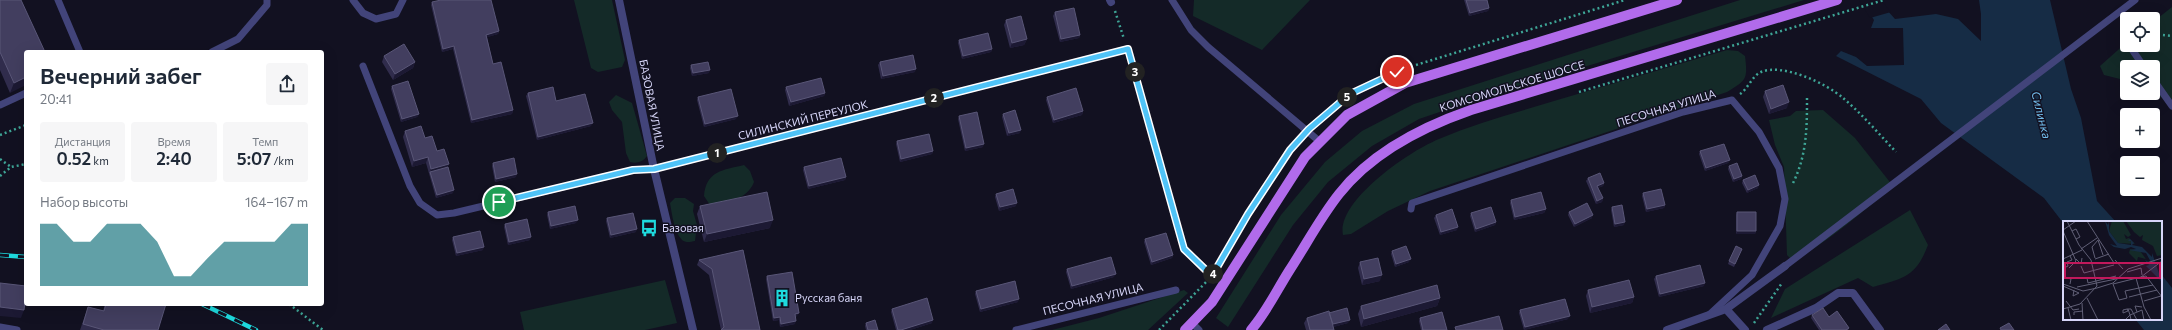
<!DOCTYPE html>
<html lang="ru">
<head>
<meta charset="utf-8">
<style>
	:root { --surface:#fff; --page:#f6f6f7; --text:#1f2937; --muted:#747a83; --accent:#1f7982 }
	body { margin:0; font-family:Commissioner,sans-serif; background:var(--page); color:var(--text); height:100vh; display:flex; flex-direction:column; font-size:15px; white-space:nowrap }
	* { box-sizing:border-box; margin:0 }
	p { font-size:13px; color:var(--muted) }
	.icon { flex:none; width:22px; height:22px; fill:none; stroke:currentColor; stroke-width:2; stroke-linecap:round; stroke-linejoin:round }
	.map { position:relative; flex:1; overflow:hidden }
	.drawer { position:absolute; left:24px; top:50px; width:300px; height:256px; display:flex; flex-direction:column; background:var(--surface); border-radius:4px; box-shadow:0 4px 16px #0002 }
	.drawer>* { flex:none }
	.tools { position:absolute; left:2120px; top:12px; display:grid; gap:8px }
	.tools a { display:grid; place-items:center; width:40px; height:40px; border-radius:4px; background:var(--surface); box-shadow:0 4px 16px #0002; font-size:20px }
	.pin { position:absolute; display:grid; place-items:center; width:34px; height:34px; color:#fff; margin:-17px; border:2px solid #fff; border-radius:50%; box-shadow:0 1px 4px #0007 }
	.km { position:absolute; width:20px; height:20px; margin:-10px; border-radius:50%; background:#222; color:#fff; font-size:11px; line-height:20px; text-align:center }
	.round { display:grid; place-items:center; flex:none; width:42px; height:42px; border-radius:4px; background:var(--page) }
	.overview { display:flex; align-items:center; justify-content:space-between; height:68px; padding:0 16px }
	h1 { font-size:22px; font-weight:600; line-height:30px }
	.figures { display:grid; grid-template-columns:repeat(3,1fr); gap:6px; height:68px; padding:4px 16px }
	.figures div { display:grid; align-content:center; border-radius:4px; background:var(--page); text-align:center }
	.figures b { font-size:17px; font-weight:600 }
	.figures small { font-size:11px; font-weight:400 }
	.figures p { font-size:11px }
	.chart { height:112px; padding:8px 16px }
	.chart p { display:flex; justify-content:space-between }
	.chart svg { width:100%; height:72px; margin-top:4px; fill:var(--accent); opacity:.7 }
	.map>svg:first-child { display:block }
	.green { fill:#142a28 }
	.water { fill:#162c45 }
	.pier { fill:#121121 }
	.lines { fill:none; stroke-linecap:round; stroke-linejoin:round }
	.path { stroke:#3ea596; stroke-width:2.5; stroke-dasharray:2 3; stroke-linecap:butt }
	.lane { stroke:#42447a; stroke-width:7 }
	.street { stroke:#42447a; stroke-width:8 }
	.primary { stroke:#b16beb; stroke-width:10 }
	.rail-casing { stroke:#1edade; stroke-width:4.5 }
	.rail { stroke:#121121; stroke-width:3; stroke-dasharray:9; stroke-linecap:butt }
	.wall { fill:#302c4c }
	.shaded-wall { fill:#1c1933 }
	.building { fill:#423e5f; stroke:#595677 }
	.route-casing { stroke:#fff; stroke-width:8 }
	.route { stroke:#4fc3f7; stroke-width:5 }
	.labels { text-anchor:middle; stroke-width:3; stroke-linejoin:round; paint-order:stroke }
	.street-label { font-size:11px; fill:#d7d6f9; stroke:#121121 }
	.poi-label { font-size:11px; fill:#d7d6f9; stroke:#121121; text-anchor:start }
	.water-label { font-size:12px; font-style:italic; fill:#72bdec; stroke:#121121 }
	.inset-road { fill:none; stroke:#616077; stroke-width:1 }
	.view { fill:#c2185b; fill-opacity:0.15; stroke:#c2185b; stroke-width:2 }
	.inset-edge { fill:none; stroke:#d7d6f9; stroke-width:2 }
</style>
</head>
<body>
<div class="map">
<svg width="2172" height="330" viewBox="0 0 2172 330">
	<rect width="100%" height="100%" fill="#121121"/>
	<path class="green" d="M574,0H612L625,60L622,67L598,72L591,68Z
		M1194,0H1310L1262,50L1193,16Z
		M1740,0H1804L1469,102L1419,119L1372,146L1328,182L1293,225L1228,327L1216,318L1281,215L1325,162L1362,131L1414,104Z
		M2172,7V106L2153,91V67H2127V86L2124,87L2120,79L2104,75L2100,66L2127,42V45H2153V22Z
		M1727,50L1738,51L1745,56C1748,80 1746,80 1727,92L1430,191L1388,211L1351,234L1343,235C1336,201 1411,150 1439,139C1476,123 1515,113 1554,101C1612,84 1669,67 1727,50Z
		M616,95L632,103L647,156C643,162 637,164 630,162L626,153L622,122L612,110L609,102Z
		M1823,110L1855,138L1893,186C1861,213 1831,240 1793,261L1787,255L1784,167L1775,145L1769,120L1790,116L1796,111Z
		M744,165L750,171L754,182C747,200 727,202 710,205L704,196C706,171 723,170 744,165Z
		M675,198H685L694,204L693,211L697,225L695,241C690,242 686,243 682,240C674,232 672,214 670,203Z
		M1910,210L1928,245C1916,277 1904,278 1873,287L1858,278L1771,318L1785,289Z
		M665,280L677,323L645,330H524L520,312Z
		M1184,290L1188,293L1148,330H1052L1099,318Z"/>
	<path class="water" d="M1861,0H1878L1895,19L1936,14L1958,19L1981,41V14L1979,0H2050L2071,89L2081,118L2097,201L2116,222H2064V224L2044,198L1941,123L1921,99L1836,56L1841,51L1856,57L1867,66L1904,65L1903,28H1871L1874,20Z
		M2161,274L2172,288V330H2144L2135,319H2161Z"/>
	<path class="pier" d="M1859,0H1881L1891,12L1870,18Z"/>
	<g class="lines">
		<path class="path" d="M1115,11L1124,39
			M2153,34L2172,36
			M1131,59L1185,249L1212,276
			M1416,65L1625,0
			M1579,92L1884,0
			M1740,94C1748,89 1752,76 1761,72C1782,63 1826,83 1843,98C1862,114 1879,134 1896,152
			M1315,124L1350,94L1400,71
			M0,135L26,125
			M0,159L11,167
			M0,176L11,167L26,164
			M1793,183C1807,155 1807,127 1807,97
			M289,304L323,330
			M1754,323L1782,283
			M1159,330L1212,276L1248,213L1290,150L1300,139"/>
		<path class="lane" d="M58,0L80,52
			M353,0L363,13L376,19L396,14L403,0
			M1172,0L1191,30L1208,47L1319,141
			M2127,35L2124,39L2127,43
			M2129,45L2144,67
			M212,52L238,39L267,5V0
			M363,66L410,186L420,203L437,215L454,213L633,170L654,169L1128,49
			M2153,79L2172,106
			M0,105L26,93
			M1411,209L1412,203L1683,112L1732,100L1759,132L1779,168L1785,199L1780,226L1752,275L1710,314
			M1785,266L2135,0
			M1192,323L1199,330
			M0,327L17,330
			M1016,330L1176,290"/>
		<path class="street" d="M619,0L654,169L693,330
			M1110,0L1111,2
			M1726,309L1745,330
			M1667,330L1726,309L1785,266
			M1767,330L1816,308L1838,293H1853L1880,330"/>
		<path class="primary" d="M1185,330L1212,302L1305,157L1347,115L1405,83L1677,0
			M1251,330C1266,313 1277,290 1289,271C1306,245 1320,218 1339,194C1372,152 1422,127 1471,110L1837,0"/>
		<g class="rail-casing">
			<path id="rail" d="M0,255L26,257
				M202,304L256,330"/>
		</g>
		<use href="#rail" class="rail"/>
	</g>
	<path class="wall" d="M0,0L45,52L10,93L0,70Z
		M1464,0H1487L1489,8L1488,11L1469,16Z
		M432,2L499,31L498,34L487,37L493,64L513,110L512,114L471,123L453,49L442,52L431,5Z
		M1055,12L1080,35L1079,38L1060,42L1053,16Z
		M1006,20L1027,39L1024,45L1010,48L1004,25Z
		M959,40L992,49L991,52L962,59L958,43Z
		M384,56L415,62L413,68L393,80L382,62Z
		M880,62L915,72L881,79L878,65Z
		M691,65L709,73L692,76L690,68Z
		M392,86L419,114L417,117L401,122L391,89Z
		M786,87L825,93L824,96L789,106L785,90Z
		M1765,91L1787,108L1769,114L1763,97Z
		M528,93L556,101L591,126L537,140L526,96Z
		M698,97L736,119L704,127L697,100Z
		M1047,97L1083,111L1082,115L1053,123L1046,100Z
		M1003,114L1020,133L1007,136L1002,117Z
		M959,116L983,147L965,151L958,119Z
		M405,131L425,138L437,151L448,167L453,193L436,198L426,163L412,167L403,137Z
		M897,141L933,151L932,154L900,162L896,144Z
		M1700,151L1730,160L1728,163L1705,171L1699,154Z
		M493,163L516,177L495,182L492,166Z
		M1729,166L1742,176L1741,179L1733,182L1728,169Z
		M804,167L846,177L845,180L808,189L803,170Z
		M1588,178L1604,183L1603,186L1598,188L1603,198L1602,202L1596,204L1586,181Z
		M1743,180L1758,188L1747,193L1742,183Z
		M1643,193L1665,205L1664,208L1646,212L1642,196Z
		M996,194L1016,206L999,211L995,197Z
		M1511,200L1546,209L1544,213L1514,220L1510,203Z
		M700,206L770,228L704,242L697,214Z
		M1612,207L1624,225L1614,227L1611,210Z
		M548,212L576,223L550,229L547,215Z
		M1569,212L1592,218L1574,227L1568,215Z
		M1737,212L1756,231L1755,234H1736V215Z
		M1471,213L1496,222L1495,225L1475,232L1470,216Z
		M1436,215L1457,230L1440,235L1434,218Z
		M607,218L636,232L610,238L606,221Z
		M505,224L530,240L508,245L504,227Z
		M453,237L483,250L456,256L452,240Z
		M1145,239L1173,255L1172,258L1151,265L1144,242Z
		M1742,249L1734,267L1728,264L1729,261Z
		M743,250L760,330H721L709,275L697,265L699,260Z
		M1392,251L1409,262L1395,267L1391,254Z
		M1360,262L1380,281L1362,285L1358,268Z
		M1067,269L1114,277L1071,289L1066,272Z
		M767,276L797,316L795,317V324L780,327L779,320L773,321L766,279Z
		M1656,276L1704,286L1659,297L1654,279Z
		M1588,290L1634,297L1632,303L1590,313L1586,296Z
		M976,291L1018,302L980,312L975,294Z
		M1440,298L1437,306L1361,327L1358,314L1361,306Z
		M105,304H166L158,330H80L88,307L103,311Z
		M892,309L932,323L910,330H896L891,312Z
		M1520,310L1568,319L1524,330L1519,313Z
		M1329,313L1348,323L1333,327L1334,330H1306L1304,323L1307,318Z
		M1812,315L1829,317L1849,328L1848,330H1819L1811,318Z
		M1420,318L1447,330H1421L1419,321Z
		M866,323L878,330H866L865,326Z"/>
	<path class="shaded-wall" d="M1489,8L1488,11L1469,16L1470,13Z
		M499,31L498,34L485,38L486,35Z
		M1080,35L1079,38L1060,42L1061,39Z
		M1027,39L1024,45L1010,48L1012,43Z
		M454,46L453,49L442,52L443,49Z
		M992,49L991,52L962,59L963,56Z
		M415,62L413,68L393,80L395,74Z
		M916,69L915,72L881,79L883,76Z
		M710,70L709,73L692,76L693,73Z
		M26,77V85L10,93L14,83Z
		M825,93L824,96L789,106L791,102Z
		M1789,102L1787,108L1769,114L1771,109Z
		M513,110L512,114L471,123L472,120Z
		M1083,111L1082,115L1053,123L1054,120Z
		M419,114L417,117L401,122L402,119Z
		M738,116L736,119L704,127L705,124Z
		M593,123L591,126L537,140L538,137Z
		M1021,130L1020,133L1007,136L1009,133Z
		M984,144L983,147L965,151L966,148Z
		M933,151L932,154L900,162L901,159Z
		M428,157L426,163L412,167L414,161Z
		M1730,160L1728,163L1705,171L1706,168Z
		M449,164L447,170L430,172L431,169Z
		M517,174L516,177L495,182L496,179Z
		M1742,176L1741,179L1733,182L1734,179Z
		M846,177L845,180L808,189L809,186Z
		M1604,183L1603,186L1596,189L1597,186Z
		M1759,185L1758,188L1747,193L1748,190Z
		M454,190L453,193L436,198L437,195Z
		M1603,198L1602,202L1596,204L1597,201Z
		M1017,203L1016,206L999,211L1000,207Z
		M1665,205L1664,208L1646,212L1647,209Z
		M1546,209L1544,213L1514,220L1515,217Z
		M1593,215L1592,218L1574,227L1575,224Z
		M578,220L576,223L550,229L551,226Z
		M773,220L770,228L704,242L707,234Z
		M1496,222L1495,225L1475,232L1476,229Z
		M1625,222L1624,225L1614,227L1615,224Z
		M1458,227L1457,230L1440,235L1441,232Z
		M637,229L636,232L610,238L611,235Z
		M1737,231H1756L1755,234H1736Z
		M531,237L530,240L508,245L509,242Z
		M484,247L483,250L456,256L457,253Z
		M1173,255L1172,258L1151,265L1152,262Z
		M1411,259L1409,262L1395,267L1396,264Z
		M1116,274L1114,277L1071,289L1072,286Z
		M1382,275L1380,281L1362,285L1364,279Z
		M1705,283L1704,286L1659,297L1660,294Z
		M1634,297L1632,303L1590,313L1592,307Z
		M1440,298L1437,306L1361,327L1364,319Z
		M1019,299L1018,302L980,312L981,309Z
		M0,307L24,310L21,318L0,316Z
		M799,313L797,316L794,317L795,314Z
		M1570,316L1568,319L1524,330L1525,327Z
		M780,317L779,320L773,321L774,318Z
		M933,320L932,323L910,330H901Z
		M1350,320L1348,323L1330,328L1331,325Z
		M796,321L795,324L780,327L781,324Z"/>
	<path class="building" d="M0,0H21L45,52H26V77L14,83L0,52Z
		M441,0H491L499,31L486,35L493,64L501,62L513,110L472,120L454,46L443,49L432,2Z
		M1466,0H1487L1489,8L1470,13Z
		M1074,8L1080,35L1061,39L1055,12Z
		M1021,16L1027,39L1012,43L1006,20Z
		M988,33L992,49L963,56L959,40Z
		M404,44L415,62L395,74L384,56Z
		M913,55L916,69L883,76L880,62Z
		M708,62L710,70L693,73L691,65Z
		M821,78L825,93L791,102L786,87Z
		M408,81L419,114L402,119L392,86Z
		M1783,85L1789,102L1771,109L1765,91Z
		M553,87L556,101L585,94L593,123L538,137L528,93Z
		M1076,88L1083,111L1054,120L1047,97Z
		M731,89L738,116L705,124L698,97Z
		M1015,110L1021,130L1009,133L1003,114Z
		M977,112L984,144L966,148L959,116Z
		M421,126L425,138L432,136L437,151L444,149L449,164L431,169L428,157L414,161L405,131Z
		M929,134L933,151L901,159L897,141Z
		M1724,144L1730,160L1706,168L1700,151Z
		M514,158L517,174L496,179L493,163Z
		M841,158L846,177L809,186L804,167Z
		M1737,163L1742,176L1734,179L1729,166Z
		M448,167L454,190L437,195L430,172Z
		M1600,173L1604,183L1597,186L1603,198L1597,201L1588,178Z
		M1755,175L1759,185L1748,190L1743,180Z
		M1013,189L1017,203L1000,207L996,194Z
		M1661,189L1665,205L1647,209L1643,193Z
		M767,192L773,220L707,234L700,206Z
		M1541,192L1546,209L1515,217L1511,200Z
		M1587,203L1593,215L1575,224L1569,212Z
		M1622,205L1625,222L1615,224L1612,207Z
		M575,206L578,220L551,226L548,212Z
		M1491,207L1496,222L1476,229L1471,213Z
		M1452,209L1458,227L1441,232L1436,215Z
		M1737,212H1756V231H1737Z
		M633,213L637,229L611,235L607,218Z
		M527,219L531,237L509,242L505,224Z
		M480,231L484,247L457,253L453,237Z
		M1166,233L1173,255L1152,262L1145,239Z
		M1406,246L1411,259L1396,264L1392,251Z
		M1736,246L1742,249L1735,264L1729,261Z
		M743,250L760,330H721L724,327L712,269L699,260Z
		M1111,257L1116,274L1072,286L1067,269Z
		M1378,258L1382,275L1364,279L1360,262Z
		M1700,265L1705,283L1660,294L1656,276Z
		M792,272L799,313L795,314L796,321L781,324L780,317L774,318L767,276Z
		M1629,280L1634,297L1592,307L1588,290Z
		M1015,281L1019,299L981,309L976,291Z
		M0,283L26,286V293L24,310L0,307Z
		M1437,285L1440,298L1364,319L1361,306Z
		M927,298L933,320L901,330H898L892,309Z
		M1565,299L1570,316L1525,327L1520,310Z
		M106,304H166L158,330H104L83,324L88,307L104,311Z
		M1347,308L1350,320L1333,324L1329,313Z
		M1823,308L1829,317L1837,311L1849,328L1846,330H1822L1812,315Z
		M1329,311L1334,330H1310L1307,318Z
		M1442,312L1447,330H1422H1423L1420,318Z
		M1499,316L1503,330H1456L1455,327Z
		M875,320L878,330H868L866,323Z
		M2009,323L2014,330H2001L2000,328Z
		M1946,324L1950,330H1938Z"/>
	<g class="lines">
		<g class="route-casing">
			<path id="route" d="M499,202L633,170L654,169L1128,49L1184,249L1212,276L1248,214L1290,150L1309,129L1350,94L1397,72"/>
		</g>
		<use href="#route" class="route"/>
	</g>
	<defs>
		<g id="bus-bare" transform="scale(1.38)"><path d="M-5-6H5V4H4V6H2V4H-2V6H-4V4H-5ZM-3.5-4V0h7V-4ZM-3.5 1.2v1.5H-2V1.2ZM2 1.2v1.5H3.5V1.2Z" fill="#1edade" stroke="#121121" stroke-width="2.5" paint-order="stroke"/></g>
		<g id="building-bare" transform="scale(1.38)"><path d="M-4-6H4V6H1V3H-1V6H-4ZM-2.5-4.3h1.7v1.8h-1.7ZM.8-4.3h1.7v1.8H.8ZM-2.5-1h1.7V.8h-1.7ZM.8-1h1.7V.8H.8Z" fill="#1edade" stroke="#121121" stroke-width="2.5" paint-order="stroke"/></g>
	</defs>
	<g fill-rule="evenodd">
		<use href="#bus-bare" x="649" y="228"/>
		<use href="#building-bare" x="782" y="298"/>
	</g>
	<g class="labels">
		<g class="street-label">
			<text transform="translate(1512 86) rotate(-17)" y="4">КОМСОМОЛЬСКОЕ ШОССЕ</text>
			<text transform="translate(652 105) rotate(79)" y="4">БАЗОВАЯ УЛИЦА</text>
			<text transform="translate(1666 108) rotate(-17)" y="4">ПЕСОЧНАЯ УЛИЦА</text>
			<text transform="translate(803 120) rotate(-14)" y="4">СИЛИНСКИЙ ПЕРЕУЛОК</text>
			<text transform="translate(1093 299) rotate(-14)" y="4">ПЕСОЧНАЯ УЛИЦА</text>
		</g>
		<g class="poi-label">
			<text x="662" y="232">Базовая</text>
			<text x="795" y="302">Русская баня</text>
		</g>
		<g class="water-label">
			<text transform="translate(2041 115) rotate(76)" y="4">Силинка</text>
		</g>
	</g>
	<g transform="translate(2063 221)">
		<rect width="99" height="99" fill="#121121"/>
		<path d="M49,0H60L68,14L65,16L61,13L63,18L66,17L72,23L55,22L46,10ZM63,0H99V34L94,35L90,25L79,19L80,14L77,16L71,11ZM67,28L77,30L83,38L75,36L74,40L66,32Z" fill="#142a28"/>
		<path d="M42,0L45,4L46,0V10L55,22L68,24V20H65L67,18L71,22L69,24L79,26L89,36V32L99,61L83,45L86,44L82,39L89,43L83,32L66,29L73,28L68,26L62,28L51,26L47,23L54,25L46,14Z" fill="#162c45"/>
		<path class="inset-road" d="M24,0L51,42M0,9L13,0M0,10L13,40L6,47M9,10L13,8L17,16L13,18M18,28L34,17M32,37L29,26L35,19L40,34M0,38L19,29M13,38L18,43L19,37M32,38L46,33M52,39L60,48M0,44L1,47L5,45L4,41L9,39L7,35M18,45L21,52L51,44M64,51L78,47L79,54M0,56L8,58L7,63M78,56L83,55L99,76M24,57L25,62L33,60M73,57L81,86L88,99M33,60L53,55M0,63L20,70L34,67L50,62L65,48L99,37M50,63L56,79L64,77L62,70L90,64M50,63L78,56L99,40M0,65L16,72M14,66L53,58M11,69L10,75L16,72M66,76L94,69M24,77L35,99M3,80L10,89L16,88M81,80L98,75M19,82L20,99M5,87L8,99M0,88L17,83L34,65L28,39L16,24L4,0M64,88L65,90L60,92V89L64,88H68L74,99M74,91L72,85L79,86M11,94V91L20,90M62,99L67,94L65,88M68,99L67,94L79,89L81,99"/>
		<path class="view" d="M2,42H97V57H2Z"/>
		<rect width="99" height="99" class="inset-edge"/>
	</g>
</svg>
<div class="tools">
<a><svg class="icon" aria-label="locate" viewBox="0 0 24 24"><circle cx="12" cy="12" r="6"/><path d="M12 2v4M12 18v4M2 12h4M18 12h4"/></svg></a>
<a><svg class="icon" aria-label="layers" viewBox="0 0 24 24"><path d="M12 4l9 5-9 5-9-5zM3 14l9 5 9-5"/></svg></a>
<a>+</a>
<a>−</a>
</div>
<div class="pin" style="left:499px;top:202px;background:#1e9e55"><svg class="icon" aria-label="arrive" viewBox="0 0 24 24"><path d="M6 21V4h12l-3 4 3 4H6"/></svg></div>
<div class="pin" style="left:1397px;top:72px;background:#d93025"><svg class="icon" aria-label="check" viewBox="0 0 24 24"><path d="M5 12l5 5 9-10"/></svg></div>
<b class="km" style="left:717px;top:153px">1</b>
<b class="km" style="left:934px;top:98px">2</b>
<b class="km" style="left:1135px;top:72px">3</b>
<b class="km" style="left:1213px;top:274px">4</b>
<b class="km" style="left:1347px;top:97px">5</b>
<section class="drawer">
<div class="overview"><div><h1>Вечерний забег</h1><p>20:41</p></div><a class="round"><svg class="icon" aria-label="share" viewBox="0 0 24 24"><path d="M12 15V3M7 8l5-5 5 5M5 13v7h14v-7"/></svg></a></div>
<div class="figures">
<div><p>Дистанция</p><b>0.52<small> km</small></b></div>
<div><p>Время</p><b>2:40</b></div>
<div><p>Темп</p><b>5:07<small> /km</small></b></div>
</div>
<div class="chart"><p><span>Набор высоты</span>164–167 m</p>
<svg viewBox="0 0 160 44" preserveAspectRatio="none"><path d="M0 44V6L10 6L20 17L30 17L40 6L50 6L60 6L70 17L80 38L90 38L100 27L110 17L120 17L130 17L140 17L150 6L160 6V44z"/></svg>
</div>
</section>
</div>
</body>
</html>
